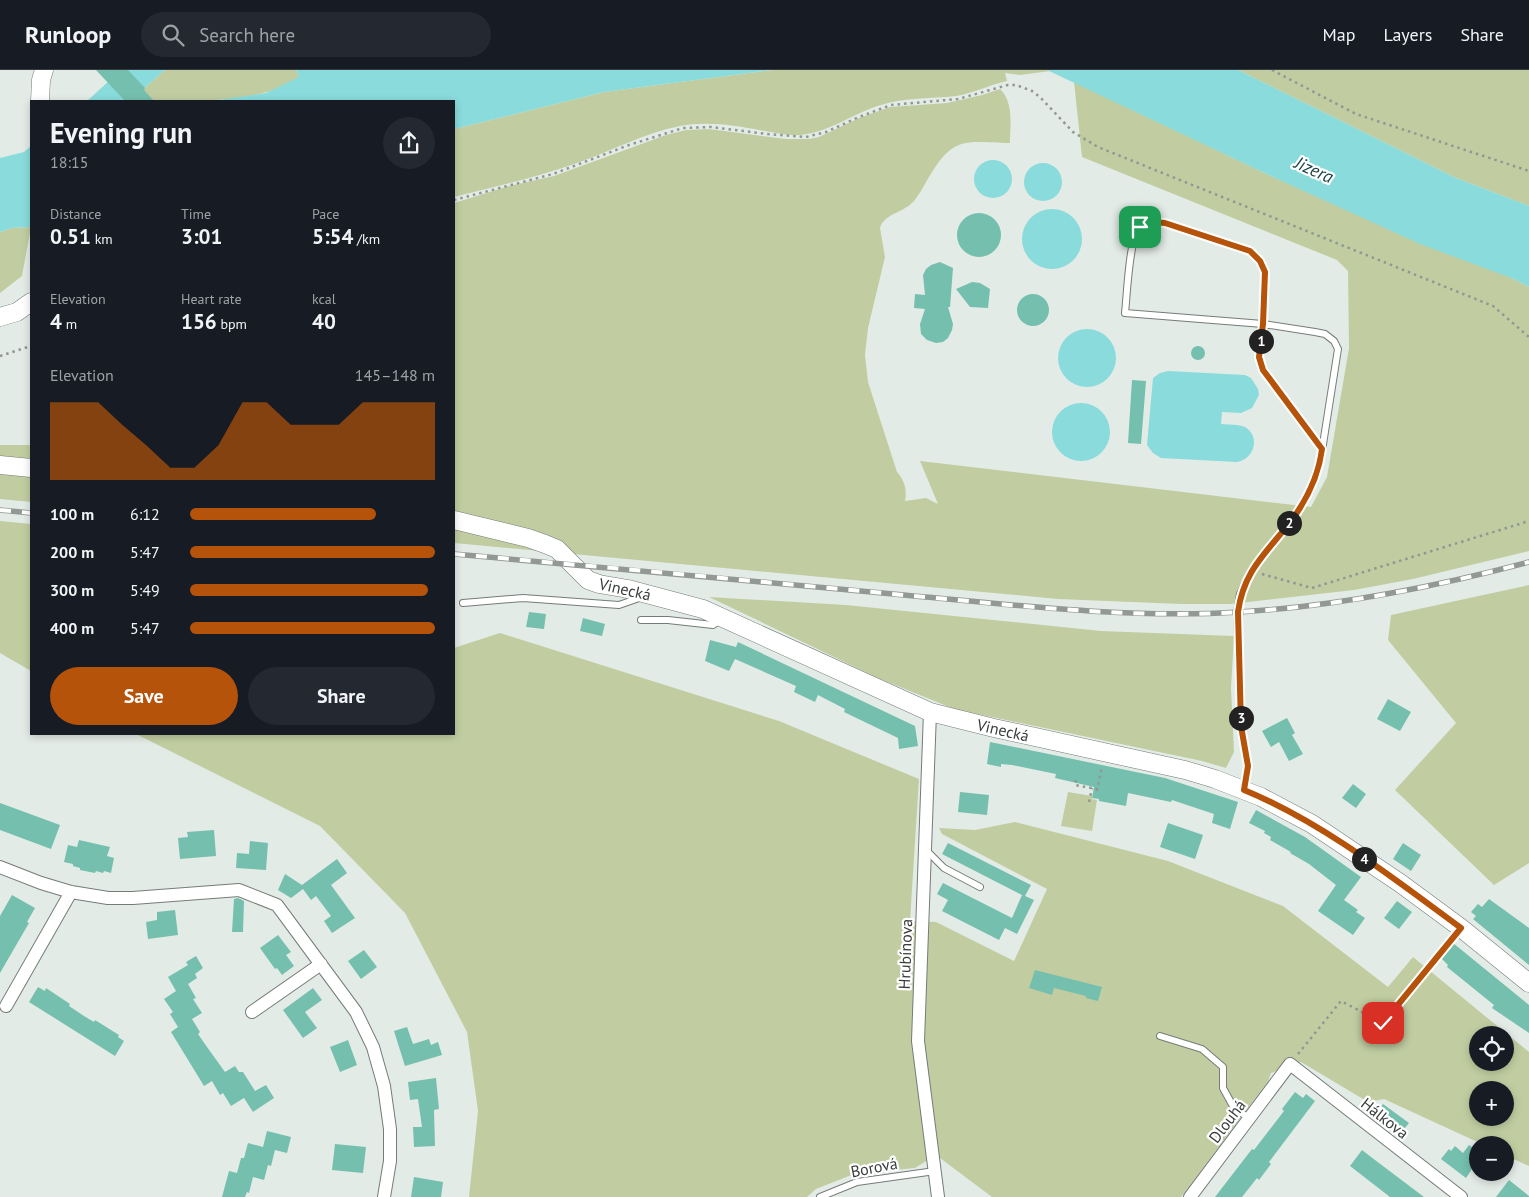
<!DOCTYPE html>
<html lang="en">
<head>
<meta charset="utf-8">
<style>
	:root { --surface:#171b24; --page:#242831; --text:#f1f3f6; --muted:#9ea1a6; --line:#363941; --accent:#b45309 }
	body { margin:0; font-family:"PT Sans",sans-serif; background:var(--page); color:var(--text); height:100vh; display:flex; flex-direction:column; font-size:19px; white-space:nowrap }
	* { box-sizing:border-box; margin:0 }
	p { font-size:16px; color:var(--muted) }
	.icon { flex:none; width:28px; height:28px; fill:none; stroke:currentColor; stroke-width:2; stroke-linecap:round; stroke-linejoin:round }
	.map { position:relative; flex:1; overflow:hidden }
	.panel { position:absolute; left:30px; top:30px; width:425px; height:635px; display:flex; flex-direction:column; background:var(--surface); border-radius:0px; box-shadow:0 2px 8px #0003 }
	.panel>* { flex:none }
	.controls { position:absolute; left:1469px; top:956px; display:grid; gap:10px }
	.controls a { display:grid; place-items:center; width:45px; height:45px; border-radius:50%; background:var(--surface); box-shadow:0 2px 8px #0003; font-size:25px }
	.pin { position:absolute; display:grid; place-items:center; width:42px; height:42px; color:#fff; margin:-21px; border-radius:10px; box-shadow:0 2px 8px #0006 }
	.km { position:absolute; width:25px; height:25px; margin:-12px; border-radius:50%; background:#222; color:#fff; font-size:14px; line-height:25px; text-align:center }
	.round { display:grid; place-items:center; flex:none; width:52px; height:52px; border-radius:26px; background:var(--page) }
	.overview { display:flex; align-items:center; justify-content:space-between; height:85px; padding:0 20px }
	h1 { font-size:28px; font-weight:600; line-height:38px }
	.metrics { display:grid; grid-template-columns:repeat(3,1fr); gap:8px; height:85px; padding:5px 20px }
	.metrics div { display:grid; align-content:center }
	.metrics b { font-size:21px; font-weight:600 }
	.metrics small { font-size:14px; font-weight:400 }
	.metrics p { font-size:14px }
	.chart { height:140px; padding:10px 20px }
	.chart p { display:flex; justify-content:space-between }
	.chart svg { width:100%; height:90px; margin-top:5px; fill:var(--accent); opacity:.7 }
	.cta { display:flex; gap:10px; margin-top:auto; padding:10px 20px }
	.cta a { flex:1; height:58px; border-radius:30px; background:var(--accent); color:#fff; font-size:20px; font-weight:600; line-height:58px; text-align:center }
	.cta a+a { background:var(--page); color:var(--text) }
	ul { padding:0 20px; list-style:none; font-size:16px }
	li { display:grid; grid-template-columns:80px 60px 1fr; align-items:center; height:38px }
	li i { height:12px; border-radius:6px; background:var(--accent) }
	header { display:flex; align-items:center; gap:30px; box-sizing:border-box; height:70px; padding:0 25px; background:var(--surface); border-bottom:1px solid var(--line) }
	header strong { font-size:24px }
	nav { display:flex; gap:28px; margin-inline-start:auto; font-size:18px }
	.search { width:350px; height:45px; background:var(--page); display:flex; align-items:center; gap:12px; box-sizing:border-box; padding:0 18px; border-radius:28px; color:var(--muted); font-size:19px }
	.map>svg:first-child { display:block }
	.green { fill:#c1cda1; fill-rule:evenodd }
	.water { fill:#8adbdc }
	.building { fill:#75bfae }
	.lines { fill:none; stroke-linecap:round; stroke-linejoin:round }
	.lane-casing { stroke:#757c78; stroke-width:8 }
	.street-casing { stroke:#757c78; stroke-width:14 }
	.secondary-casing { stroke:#757c78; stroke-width:19 }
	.path { stroke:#919794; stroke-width:2.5; stroke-dasharray:2.5 4; stroke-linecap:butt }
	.lane { stroke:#fff; stroke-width:6 }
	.street { stroke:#fff; stroke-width:12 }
	.secondary { stroke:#fff; stroke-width:18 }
	.rail-casing { stroke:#929894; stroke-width:5.5 }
	.rail { stroke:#fff; stroke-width:4; stroke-dasharray:11; stroke-linecap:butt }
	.route-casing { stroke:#fff; stroke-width:10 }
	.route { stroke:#b45309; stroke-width:6 }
	.labels { text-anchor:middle; stroke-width:4.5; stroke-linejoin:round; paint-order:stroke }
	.street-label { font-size:16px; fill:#393d3b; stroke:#fff }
	.water-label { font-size:18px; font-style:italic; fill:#183f40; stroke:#fff }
</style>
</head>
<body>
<header>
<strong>Runloop</strong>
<div class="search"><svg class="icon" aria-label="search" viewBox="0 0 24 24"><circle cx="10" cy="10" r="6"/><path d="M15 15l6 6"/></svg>Search here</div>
<nav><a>Map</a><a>Layers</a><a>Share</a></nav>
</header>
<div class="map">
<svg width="1529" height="1127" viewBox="0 0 1529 1127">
	<rect width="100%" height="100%" fill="#e3ebe6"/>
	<path class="green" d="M165,0H296L299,7C262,36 176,31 130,31Z
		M772,0H1047L1050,1L1020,5L1005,3L1007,11C989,15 974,23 956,26C931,29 905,27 881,35C853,43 831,62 800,65C787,66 773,62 759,60C734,55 706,51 680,56C645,63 611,81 577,93C537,107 495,117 454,127V59L604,22Z
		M1238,0H1529V136L1456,108Z
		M1074,12L1273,107L1514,209L1529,217V481L1413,509L1354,520L1231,534H1181L1058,529L454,473V133L509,116L554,106L666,65L686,60L709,59L786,69H809L819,67L859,48L890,37L947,33L982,25L1000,19C1014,32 1010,56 1010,73C965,72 954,65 929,107C924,115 919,126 912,133C903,142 883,145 880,158L885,187L868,258L865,285L868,312L897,402C905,411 907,420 905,431L926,428L938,434L920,391L1311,437L1327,407L1349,278L1348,201L1337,190L1082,87Z
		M31,157L22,206L0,223V162L12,158Z
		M0,375H31V432L0,429Z
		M0,451L31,454V601L0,583Z
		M1529,515V793L1494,815L1395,720L1456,653L1388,570L1391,545Z
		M709,527L846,535L1101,561L1234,566L1231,618L1234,682L1226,698L1202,691L954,639L878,608Z
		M500,563L779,651L919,709L910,851L936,852L1014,891L1047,819L942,764L939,758L975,760L1015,752L1168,791L1283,836L1388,917L1413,887L1529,982V1096L1505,1085V1075H1484L1384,1029L1368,1032L1301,992L1271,1003L1268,1011L1181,1127H992L936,1085L915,1098L854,1104L816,1119L807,1127H469L478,1041L467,962L405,843L320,756L136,664H454V578ZM1478,965H1505V992H1478ZM1478,1020H1505V1048H1478Z
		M1068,722L1092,726V729L1097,730L1092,761L1061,756Z"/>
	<path class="water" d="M121,0H165L130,31H87Z
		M296,0H772L604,22L454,59V31H213L266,23L299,7Z
		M1047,0H1238L1456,108L1529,136V217L1514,209L1420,174L1273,107Z
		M31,76V157L12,158L0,162V88L24,82Z
		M974 109a19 19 0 1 1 38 0a19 19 0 1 1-38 0Z
		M1024 112a19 19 0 1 1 38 0a19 19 0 1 1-38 0Z
		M1022 169a30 30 0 1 1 60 0a30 30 0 1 1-60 0Z
		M1058 288a29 29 0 1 1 58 0a29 29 0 1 1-58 0Z
		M1168,301L1245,305L1251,308L1258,319L1259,325L1252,338L1241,343L1222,342L1221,354C1229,355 1238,354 1245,357C1261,367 1254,389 1237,392L1161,388L1153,383L1147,375L1153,308L1160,303Z
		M1052 362a29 29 0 1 1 58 0a29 29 0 1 1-58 0Z"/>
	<path class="building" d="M96,0H128L145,18L144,20L154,31H125Z
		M957 165a22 22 0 1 1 44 0a22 22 0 1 1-44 0Z
		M940,192L953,198L950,237H948L953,254L952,260L948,268L943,272L936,273L927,270L921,264L920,254L925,239L914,238L915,224L925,225L923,205L926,199L931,195Z
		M972,212L980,213L990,219L988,238L970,237L956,219Z
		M1017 240a16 16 0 1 1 32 0a16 16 0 1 1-32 0Z
		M1191 283a7 7 0 1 1 14 0a7 7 0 1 1-14 0Z
		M1132,310L1146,311L1141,374L1128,373Z
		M529,542L546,544L544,559L526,557Z
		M583,548L605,554L602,566L580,561Z
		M710,570L736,577L738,572L915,656L918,676L899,679L898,668L844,642L845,639L818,625L815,632L794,622L796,616L735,589L729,601L705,591Z
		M1388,629L1411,642L1400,661L1377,649Z
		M1287,648L1295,663L1292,665L1303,684L1289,691L1279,672L1271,677L1262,661Z
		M990,672L1165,708L1238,732L1230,759L1212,753L1214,744L1172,730L1171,732L1128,723L1126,736L1099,731V729L1092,728L1094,717L1055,708L1056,704L1012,695L1001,694V697L987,694Z
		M1353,714L1366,724L1356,738L1342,728Z
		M960,722L989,725L987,745L958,742Z
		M0,733L60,755L51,779L0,760Z
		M1256,740L1305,767L1361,807L1344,830L1358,840L1356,842L1365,848L1353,865L1318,841L1336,815L1309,794L1290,783L1291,782L1270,770L1271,767L1264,763L1265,761L1249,753Z
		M1168,753L1203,765L1195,789L1160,777Z
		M214,760L216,786L180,789L178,768L188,767L187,762Z
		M79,770L110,777L107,786L114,788L111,803L104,801L103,803L96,801L95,803L80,800V798L73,796V794L64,792L68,775L77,777Z
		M250,771L268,773L266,800L236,798L237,783L249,784Z
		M948,773L1031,815L1025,826L1034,830L1017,864L1005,858L999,870L942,841L948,830L937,824L943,813L1012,848L1022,825L942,784Z
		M1403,773L1421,785L1411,801L1393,789Z
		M337,789L347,803L331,815L355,848L332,863L324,851L331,846L316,826L311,830L303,819L291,828L278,820L285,804L302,815Z
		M12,825L35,838L27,852L29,853L0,903V846Z
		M238,828L244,831L243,862H232L234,829Z
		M1489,829L1529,858V895L1473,849L1476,846L1471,842L1478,834L1482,837Z
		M1397,831L1412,842L1399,859L1384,848Z
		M175,840L178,865L148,869L146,852L157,850V842Z
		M278,865L291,882L286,885L294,896L282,905L277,898L275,899L260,878Z
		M1453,873L1529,935V963L1492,938L1494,935L1447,897L1448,895L1441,888Z
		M364,880L377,897L361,909L348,891Z
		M196,886L203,898L195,904L197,908L188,914L196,928L193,929L202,943L192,949L200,962L198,964L207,977L225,1002L235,996L239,1002H243L255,1021L266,1015L274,1028L253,1042L244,1028L231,1036L223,1023L220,1025L212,1011L204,1016L171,962L178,957L170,944L173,942L164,929L176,921L168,907L188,895L186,892Z
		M1035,900L1102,917L1098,931L1086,928V926L1054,918L1052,925L1029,918Z
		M38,917L45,921L46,918L70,934L69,936L84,946L94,952L95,950L119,965L118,967L124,971L115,986L29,932Z
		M313,918L322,930L305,942L317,958L303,968L283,940Z
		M407,957L413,974L429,969L431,975L438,972L442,985L405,996L394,961Z
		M348,970L357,995L340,1002L330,977Z
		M436,1008L439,1039L434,1040L435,1076L414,1077L413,1057H422L418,1029L410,1030L408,1012Z
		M1295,1022L1303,1028L1306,1024L1315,1031L1269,1092L1271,1094L1259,1110L1257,1108L1242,1127H1215L1252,1079L1254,1080L1284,1041L1282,1039Z
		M1383,1034L1409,1053L1401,1063L1376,1044Z
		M267,1061L291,1067L287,1083L275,1080L271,1096L268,1095L264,1110L253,1107L249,1123L247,1122L245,1127H222L229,1101L237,1103L241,1088H244L248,1073L263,1077Z
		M335,1074L366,1077L363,1103L332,1100Z
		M1469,1075L1478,1081V1085L1471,1094L1474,1096L1466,1108L1441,1089L1449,1079L1451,1081L1455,1076L1463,1083Z
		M1362,1080L1375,1090L1424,1127H1390L1350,1096Z
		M414,1107L443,1112L441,1127H411Z
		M1509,1110L1529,1126V1127H1496Z"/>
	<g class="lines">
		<g class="lane-casing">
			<path id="lane" d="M463,533L523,528L619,535L642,527
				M641,550H668L713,555L722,549
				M1244,718L1248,696L1241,656L1237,542L1240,524L1251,501L1295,446L1310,421L1321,387L1338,279L1334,271L1325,264L1315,262L1263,254L1125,243C1127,226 1129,169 1139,158C1146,151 1157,152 1165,153L1250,181L1260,191L1265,202L1263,254L1259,287L1263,300L1322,379
				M926,780L944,798L980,817
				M1160,966L1202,979L1223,997V1018L1234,1038L1249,1048
				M820,1127L857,1112L935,1101"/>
		</g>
		<g class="street-casing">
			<path id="street" d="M930,642L918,971L938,1127
				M0,797L41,813L71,822L108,828H133L239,820L277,835L356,942L373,977L384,1016L390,1059V1091L384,1127
				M6,936L71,822
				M252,942L321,894
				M1190,1127L1290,994L1461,1127"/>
		</g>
		<g class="secondary-casing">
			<path id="secondary" d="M40,31L41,10L44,0
				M0,247L17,242L31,232
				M0,395L31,398
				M454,450L528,468L545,474L557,479L588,510L599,514L628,519L703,539L930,642L994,658L1185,700L1215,709L1261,727L1312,754L1400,813L1461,858L1529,913"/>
		</g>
		<path class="path" d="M1272,0L1356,44L1529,101
			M454,130L553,104L629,75L683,58L711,57L767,64L806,67L826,62L859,47L891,35L958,29L1008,15H1016L1032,21L1040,27L1073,62L1098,77L1493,236L1529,267
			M0,286L31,276
			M1262,504L1312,518L1529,451
			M1076,710L1075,715L1097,719
			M1097,721L1102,696
			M1089,732L1092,718
			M1298,984L1341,931L1383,953L1452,869"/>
		<use href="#lane" class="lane"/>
		<use href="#street" class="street"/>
		<use href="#secondary" class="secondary"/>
		<g class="rail-casing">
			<path id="rail" d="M0,440L31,443
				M454,484C604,497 754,511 904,525C1015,535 1128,549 1240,542C1339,536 1434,517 1529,492"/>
		</g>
		<use href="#rail" class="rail"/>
	</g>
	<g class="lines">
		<g class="route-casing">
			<path id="route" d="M1140,157L1152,152L1165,153L1250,181L1260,191L1265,202L1263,254L1259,287L1263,300L1322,379C1319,403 1308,427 1294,447C1269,481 1244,498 1238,542L1241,656L1248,696L1244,720C1322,752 1393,808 1461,858L1383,953"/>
		</g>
		<use href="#route" class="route"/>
	</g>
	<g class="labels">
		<g class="street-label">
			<text transform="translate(625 519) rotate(13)" y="6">Vinecká</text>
			<text transform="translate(1003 660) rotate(13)" y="6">Vinecká</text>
			<text transform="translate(905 884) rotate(-88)" y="6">Hrubínova</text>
			<text transform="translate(1385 1048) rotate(38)" y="6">Hálkova</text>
			<text transform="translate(1227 1051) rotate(-53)" y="6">Dlouhá</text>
			<text transform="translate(874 1097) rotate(-11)" y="6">Borová</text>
		</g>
		<g class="water-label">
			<text transform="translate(1314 100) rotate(24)" y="6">Jizera</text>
		</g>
	</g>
</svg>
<div class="controls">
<a><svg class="icon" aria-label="locate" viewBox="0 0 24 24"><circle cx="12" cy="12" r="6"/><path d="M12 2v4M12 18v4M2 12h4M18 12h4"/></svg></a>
<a>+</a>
<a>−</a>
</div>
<div class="pin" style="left:1140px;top:157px;background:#1e9e55"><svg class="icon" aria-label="arrive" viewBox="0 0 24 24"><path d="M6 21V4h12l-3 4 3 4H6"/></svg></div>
<div class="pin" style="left:1383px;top:953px;background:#d93025"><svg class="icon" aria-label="check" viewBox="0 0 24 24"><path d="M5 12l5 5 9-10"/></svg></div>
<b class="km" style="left:1261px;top:271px">1</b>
<b class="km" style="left:1289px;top:453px">2</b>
<b class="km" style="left:1241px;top:648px">3</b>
<b class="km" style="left:1364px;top:789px">4</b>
<section class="panel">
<div class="overview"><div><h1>Evening run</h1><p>18:15</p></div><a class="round"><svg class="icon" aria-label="share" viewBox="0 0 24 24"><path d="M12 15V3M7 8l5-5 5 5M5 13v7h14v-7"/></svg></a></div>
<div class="metrics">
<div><p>Distance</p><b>0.51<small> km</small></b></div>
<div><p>Time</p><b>3:01</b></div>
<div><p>Pace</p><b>5:54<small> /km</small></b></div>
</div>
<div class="metrics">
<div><p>Elevation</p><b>4<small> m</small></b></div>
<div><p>Heart rate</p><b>156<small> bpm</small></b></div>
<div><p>kcal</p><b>40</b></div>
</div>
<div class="chart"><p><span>Elevation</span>145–148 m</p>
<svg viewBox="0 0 160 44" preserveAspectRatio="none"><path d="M0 44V6L10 6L20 6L30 17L40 27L50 38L60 38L70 27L80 6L90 6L100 17L110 17L120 17L130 6L140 6L150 6L160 6V44z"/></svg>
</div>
<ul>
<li><b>100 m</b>6:12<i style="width:76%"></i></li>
<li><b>200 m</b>5:47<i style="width:100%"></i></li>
<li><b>300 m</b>5:49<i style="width:97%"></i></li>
<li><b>400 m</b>5:47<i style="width:100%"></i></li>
</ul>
<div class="cta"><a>Save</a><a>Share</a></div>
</section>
</div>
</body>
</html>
